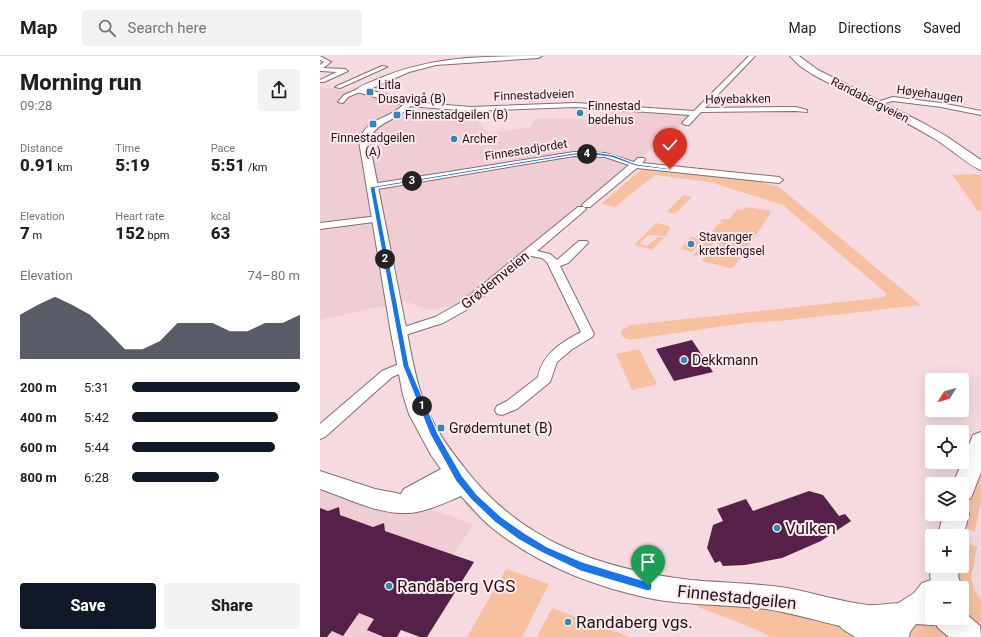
<!DOCTYPE html>
<html lang="en">
<head>
<meta charset="utf-8">
<style>
	:root { --surface:#fff; --page:#f2f2f2; --text:#202124; --muted:#757577; --line:#e0e0e0; --accent:#111827 }
	body { margin:0; font-family:Roboto,sans-serif; background:var(--page); color:var(--text); height:100vh; display:flex; flex-direction:column; font-size:15px; white-space:nowrap }
	* { box-sizing:border-box; margin:0 }
	p { font-size:13px; color:var(--muted) }
	.icon { flex:none; width:22px; height:22px; fill:none; stroke:currentColor; stroke-width:2; stroke-linecap:round; stroke-linejoin:round }
	.map { position:relative; flex:1; overflow:hidden }
	.sheet { display:flex; flex-direction:column; background:var(--surface); width:320px }
	.sheet>* { flex:none }
	.needle { width:26px; rotate:233deg }
	.buttons { position:absolute; left:605px; top:317px; display:grid; gap:8px }
	.buttons a { display:grid; place-items:center; width:44px; height:44px; border-radius:4px; background:var(--surface); box-shadow:0 4px 16px #0002; font-size:20px }
	.pin { position:absolute; display:grid; place-items:center; width:34px; height:34px; color:#fff; margin:-41px -17px; border-radius:50% 50% 50% 0; rotate:-45deg; box-shadow:0 0 4px #0007 }
	.pin .icon { rotate:45deg }
	.km { position:absolute; width:20px; height:20px; margin:-10px; border-radius:50%; background:#222; color:#fff; font-size:11px; line-height:20px; text-align:center }
	.round { display:grid; place-items:center; flex:none; width:42px; height:42px; border-radius:4px; background:var(--page) }
	.head { display:flex; align-items:center; justify-content:space-between; height:68px; padding:0 20px }
	h1 { font-size:22px; font-weight:800; line-height:30px }
	.metrics { display:grid; grid-template-columns:repeat(3,1fr); gap:6px; height:68px; padding:4px 20px }
	.metrics div { display:grid; align-content:center }
	.metrics b { font-size:17px; font-weight:800 }
	.metrics small { font-size:11px; font-weight:400 }
	.metrics p { font-size:11px }
	.chart { height:112px; padding:8px 20px }
	.chart p { display:flex; justify-content:space-between }
	.chart svg { width:100%; height:72px; margin-top:4px; fill:var(--accent); opacity:.7 }
	.cta { display:flex; gap:8px; margin-top:auto; padding:8px 20px }
	.cta a { flex:1; height:46px; border-radius:4px; background:var(--accent); color:#fff; font-size:16px; font-weight:800; line-height:46px; text-align:center }
	.cta a+a { background:var(--page); color:var(--text) }
	ul { padding:0 20px; list-style:none; font-size:13px }
	li { display:grid; grid-template-columns:64px 48px 1fr; align-items:center; height:30px }
	li i { height:10px; border-radius:5px; background:var(--accent) }
	header { display:flex; align-items:center; gap:24px; box-sizing:border-box; height:56px; padding:0 20px; background:var(--surface); border-bottom:1px solid var(--line) }
	header strong { font-size:19px }
	nav { display:flex; gap:22px; margin-inline-start:auto; font-size:14px }
	.search { width:280px; height:36px; background:var(--page); display:flex; align-items:center; gap:10px; box-sizing:border-box; padding:0 14px; border-radius:4px; color:var(--muted); font-size:15px }
	main { display:flex; flex:1; min-height:0 }
	.map>svg:first-child { display:block }
	.built { fill:#f0ccd4 }
	.green { fill:#f7c1a0 }
	.building { fill:#552148 }
	.lines { fill:none; stroke-linecap:round; stroke-linejoin:round }
	.minor-casing { stroke:#856d72; stroke-width:2 }
	.major-casing { stroke:#856d72; stroke-width:2 }
	.highway-casing { stroke:#856d72; stroke-width:2 }
	.minor { fill:#fff; fill-rule:evenodd }
	.major { fill:#fff; fill-rule:evenodd }
	.highway { fill:#fff; fill-rule:evenodd }
	.route { fill:#1a73e8; stroke:#fff }
	.poi-dot { fill:#3286b6; stroke:#ffe8ed; stroke-width:1.5 }
	.labels { text-anchor:middle; stroke-width:4; stroke-linejoin:round; paint-order:stroke }
	.far-poi-label { font-size:12px; fill:#1e1517; stroke:#ffe8ed; text-anchor:start }
	.far-street-label { font-size:12px; fill:#1e1517; stroke:#ffe8ed }
	.street-label { font-size:14px; fill:#1e1517; stroke:#ffe8ed }
	.poi-label { font-size:14px; fill:#1e1517; stroke:#ffe8ed; text-anchor:start }
	.near-poi-label { font-size:17px; fill:#1e1517; stroke:#ffe8ed; text-anchor:start }
	.near-street-label { font-size:17px; fill:#1e1517; stroke:#ffe8ed }
</style>
</head>
<body>
<header>
<strong>Map</strong>
<div class="search"><svg class="icon" aria-label="search" viewBox="0 0 24 24"><circle cx="10" cy="10" r="6"/><path d="M15 15l6 6"/></svg>Search here</div>
<nav><a>Map</a><a>Directions</a><a>Saved</a></nav>
</header>
<main>
<section class="sheet">
<div class="head"><div><h1>Morning run</h1><p>09:28</p></div><a class="round"><svg class="icon" aria-label="share" viewBox="0 0 24 24"><path d="M12 15V3M7 8l5-5 5 5M5 13v7h14v-7"/></svg></a></div>
<div class="metrics">
<div><p>Distance</p><b>0.91<small> km</small></b></div>
<div><p>Time</p><b>5:19</b></div>
<div><p>Pace</p><b>5:51<small> /km</small></b></div>
</div>
<div class="metrics">
<div><p>Elevation</p><b>7<small> m</small></b></div>
<div><p>Heart rate</p><b>152<small> bpm</small></b></div>
<div><p>kcal</p><b>63</b></div>
</div>
<div class="chart"><p><span>Elevation</span>74–80 m</p>
<svg viewBox="0 0 160 44" preserveAspectRatio="none"><path d="M0 44V17L10 11L20 6L30 11L40 17L50 27L60 38L70 38L80 33L90 22L100 22L110 22L120 27L130 27L140 22L150 22L160 17V44z"/></svg>
</div>
<ul>
<li><b>200 m</b>5:31<i style="width:100%"></i></li>
<li><b>400 m</b>5:42<i style="width:87%"></i></li>
<li><b>600 m</b>5:44<i style="width:85%"></i></li>
<li><b>800 m</b>6:28<i style="width:52%"></i></li>
</ul>
<div class="cta"><a>Save</a><a>Share</a></div>
</section>
<div class="map">
<svg width="661" height="581" viewBox="0 0 661 581">
	<rect width="100%" height="100%" fill="#f6dadf"/>
	<path class="built" d="M0,31L37,36L78,46L81,48L80,50L73,56L81,58L102,53L148,55L169,78L210,71L217,62H247L282,66L287,53L365,57L371,61L138,249L109,254L85,245L0,264Z
		M0,415L63,435L154,469L74,581H0Z"/>
	<path class="green" d="M323,112L434,124L459,131L601,249L469,264L425,267L322,282C314,283 307,286 301,279L302,274L311,269L558,242L564,241L567,238L463,149L390,126L335,119L295,151L281,148Z
		M659,118L661,121V156L657,155C650,142 641,132 632,119Z
		M363,139L372,141L355,158L347,156Z
		M426,151L448,154L451,157L414,211L410,212L382,205V203L390,198L404,180H400L385,198L372,201L399,167L405,168L400,166L402,163H409L418,153L422,154Z
		M336,167L349,170L350,173L345,180L328,179L320,188L327,190L338,181H344L332,194L314,189Z
		M371,181L382,184L372,196L361,193Z
		M319,293L337,328L312,334L296,298Z
		M661,402V445L655,476L647,472C645,447 653,426 661,402Z
		M146,445L156,453L362,546L360,547C280,530 202,510 144,447Z
		M650,488L657,491L651,522L655,535L661,543V575L642,555V532H636L639,512H643Z
		M186,513L229,528L202,581H147Z
		M378,546L419,547L519,566L547,581H451L421,567L378,551L376,549Z
		M232,552L310,581H217Z
		M613,566L637,581H587V579L596,567Z"/>
	<path class="building" d="M372,284L393,316L354,325L336,293Z
		M489,435L503,439L519,460L525,458L531,465L501,485L462,502L425,509L403,510L400,505L395,507L387,492L393,469L403,465L397,453L426,443L433,455Z
		M19,451L20,459L53,471L64,467L65,475L154,506L107,581H100L81,574L77,581H64L47,574L54,563L39,557L23,580L12,575L7,581H0V452L8,455Z"/>
	<g class="lines">
		<g class="minor-casing">
			<path id="minor" d="M0,0L11,6L3,12L25,13L28,15L4,26H0V24L17,16L0,15V9L4,6L0,4Z
				M429,0H435L385,52L476,51L487,54V56L476,55L381,56L369,69H366L362,67L370,59L255,51L151,55L88,50L85,48L88,46L151,51L255,47L374,55Z
				M62,10L67,11L20,32L15,31Z
				M40,32L42,33V35L28,41L23,47L18,46L24,39Z
				M573,41L621,47L661,55V59L621,51L573,45L557,49L554,47Z
				M254,96L285,97L314,106L318,102H324L325,104L322,107L459,121L463,124L459,127L317,112L270,151H264L266,153L264,155L217,195L230,198L237,204L259,185H267L268,187L248,207L240,210L274,278L272,281L251,294L237,306L230,326L197,353L182,359L177,358L175,354L177,350L187,345L218,321C222,298 242,286 261,276L227,206L222,202L211,200L148,253L123,267L79,281L75,280L73,277L75,274L115,261L140,247L258,151H264L262,149L264,147L309,109L285,101L254,100L52,134L48,131L52,128Z
				M58,160L61,161L63,163L61,165L0,173V167Z
				M86,305L91,307L93,310L91,313L72,321L5,381L0,383V368L62,315Z"/>
		</g>
		<g class="major-casing">
			<path id="major" d="M222,0L218,2L116,9L89,16L48,34L85,43L92,48C80,64 55,65 49,85C60,142 72,200 83,257C90,288 95,329 109,358C118,377 130,394 143,410C200,486 281,513 371,524C403,527 435,527 467,532C494,537 521,546 548,549C564,550 579,544 593,550L597,559L593,568L570,575L572,581H535L521,572L520,570C495,564 471,557 446,553C406,548 366,550 328,542C272,530 215,507 171,471C160,462 151,450 141,440C124,447 105,457 86,457C57,458 27,442 0,433V415L55,433L81,438L84,433L121,413L111,399L89,358L83,339L71,277L39,85C47,61 68,64 83,49L37,36L36,34C41,29 51,26 58,23C110,0 165,0 222,0Z"/>
		</g>
		<g class="highway-casing">
			<path id="highway" d="M470,0H479L498,14L605,68L626,80L661,104V114C651,111 627,90 615,83C575,59 533,40 492,18L480,10Z
				M661,376V416L651,442L642,445V428H633L653,379Z
				M642,449L645,450L649,458L642,484V480H618L623,458H642Z
				M612,510H640L638,520L642,532H612V562H642V554L660,570L661,581H629L618,572L616,568L612,569L596,568L590,576L589,581H559L565,563L571,552L594,537L602,527L611,524L610,520Z"/>
		</g>
		<use href="#minor" class="minor"/>
		<use href="#major" class="major"/>
		<use href="#highway" class="highway"/>
	</g>
	<path class="route" d="M274,96L293,99L316,108L353,113L350,114L316,110L291,101L274,99H254L55,132L89,310L118,378L142,420L157,439L181,461L204,477L227,491L262,506L331,527L332,530L331,534L328,535L261,515L221,496L198,483L175,466L151,443L136,425L110,378L83,310L50,131L254,97Z"/>
	<g class="poi-dot">
		<rect x="46" y="32" width="8" height="8" rx="2"/>
		<circle cx="260" cy="57" r="4"/>
		<rect x="73" y="55" width="8" height="8" rx="2"/>
		<rect x="49" y="64" width="8" height="8" rx="2"/>
		<circle cx="134" cy="83" r="4"/>
		<circle cx="371" cy="188" r="4"/>
		<circle cx="364" cy="304" r="4"/>
		<rect x="117" y="368" width="8" height="8" rx="2"/>
		<circle cx="457" cy="472" r="4"/>
		<circle cx="69" cy="530" r="4"/>
		<circle cx="248" cy="566" r="4"/>
	</g>
	<g class="labels">
		<g class="far-poi-label">
			<text x="58" y="33">Litla<tspan x="58" dy="14">Dusavigå (B)</tspan></text>
			<text x="268" y="54">Finnestad<tspan x="268" dy="14">bedehus</tspan></text>
			<text x="85" y="63">Finnestadgeilen (B)</text>
			<text x="53" y="86" text-anchor="middle">Finnestadgeilen<tspan x="53" dy="14">(A)</tspan></text>
			<text x="142" y="87">Archer</text>
			<text x="379" y="185">Stavanger<tspan x="379" dy="14">kretsfengsel</tspan></text>
		</g>
		<g class="far-street-label">
			<text transform="translate(610 38) rotate(8)" y="4">Høyehaugen</text>
			<text transform="translate(214 39) rotate(-2)" y="4">Finnestadveien</text>
			<text transform="translate(418 43) rotate(-1)" y="4">Høyebakken</text>
			<text transform="translate(550 44) rotate(27)" y="4">Randabergveien</text>
			<text transform="translate(206 94) rotate(-9)" y="4">Finnestadjordet</text>
		</g>
		<g class="street-label">
			<text transform="translate(175 224) rotate(-39)" y="5">Grødemveien</text>
		</g>
		<g class="poi-label">
			<text x="372" y="309">Dekkmann</text>
			<text x="129" y="377">Grødemtunet (B)</text>
		</g>
		<g class="near-poi-label">
			<text x="465" y="478">Vulken</text>
			<text x="77" y="536">Randaberg VGS</text>
			<text x="256" y="572">Randaberg vgs.</text>
		</g>
		<g class="near-street-label">
			<text transform="translate(417 541) rotate(6)" y="6">Finnestadgeilen</text>
		</g>
	</g>
</svg>
<div class="buttons">
<a><svg class="needle" viewBox="-14 -14 28 28"><path d="M0-13l5 13h-10z" fill="#e53935"/><path d="M0 13l5-13h-10z" fill="#757577"/></svg></a>
<a><svg class="icon" aria-label="locate" viewBox="0 0 24 24"><circle cx="12" cy="12" r="6"/><path d="M12 2v4M12 18v4M2 12h4M18 12h4"/></svg></a>
<a><svg class="icon" aria-label="layers" viewBox="0 0 24 24"><path d="M12 4l9 5-9 5-9-5zM3 14l9 5 9-5"/></svg></a>
<a>+</a>
<a>−</a>
</div>
<div class="pin" style="left:328px;top:530px;background:#1e9e55"><svg class="icon" aria-label="arrive" viewBox="0 0 24 24"><path d="M6 21V4h12l-3 4 3 4H6"/></svg></div>
<div class="pin" style="left:350px;top:113px;background:#d93025"><svg class="icon" aria-label="check" viewBox="0 0 24 24"><path d="M5 12l5 5 9-10"/></svg></div>
<b class="km" style="left:102px;top:350px">1</b>
<b class="km" style="left:65px;top:203px">2</b>
<b class="km" style="left:92px;top:125px">3</b>
<b class="km" style="left:267px;top:98px">4</b>
</div>
</main>
</body>
</html>
